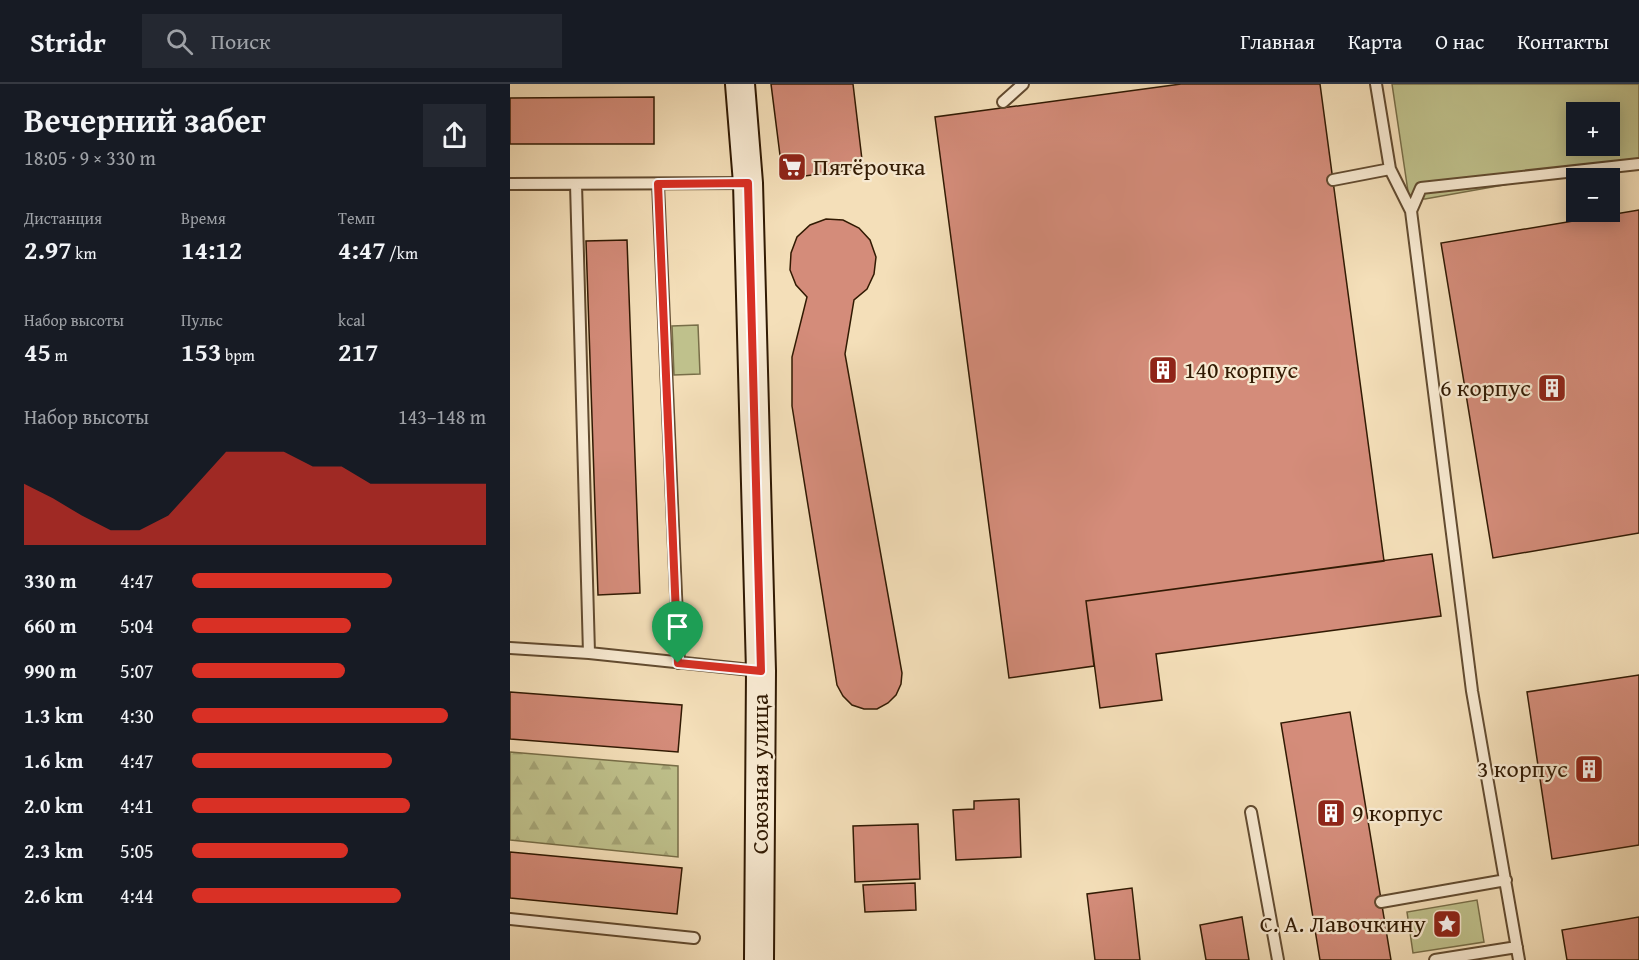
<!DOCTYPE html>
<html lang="ru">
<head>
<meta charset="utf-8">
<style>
	:root { --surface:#171b24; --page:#242831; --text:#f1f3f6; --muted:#9ea1a6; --line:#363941; --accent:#d93025 }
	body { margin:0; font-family:"Gentium Book Plus",serif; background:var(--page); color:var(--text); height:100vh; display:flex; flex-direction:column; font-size:22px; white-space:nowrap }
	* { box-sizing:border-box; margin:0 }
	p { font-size:20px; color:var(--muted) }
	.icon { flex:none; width:33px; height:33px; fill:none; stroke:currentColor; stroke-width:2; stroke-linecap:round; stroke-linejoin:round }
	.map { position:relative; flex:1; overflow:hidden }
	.drawer { display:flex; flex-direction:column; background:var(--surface); width:510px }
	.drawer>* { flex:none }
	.tools { position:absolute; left:1056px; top:18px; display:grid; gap:12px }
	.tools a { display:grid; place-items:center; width:54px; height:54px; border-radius:0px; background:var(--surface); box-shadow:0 3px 15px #0003; font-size:30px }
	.pin { position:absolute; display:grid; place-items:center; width:51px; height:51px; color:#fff; margin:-62px -26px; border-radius:50% 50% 50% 0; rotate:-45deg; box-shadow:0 0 6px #0007 }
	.pin .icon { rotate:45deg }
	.round { display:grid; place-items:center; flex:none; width:63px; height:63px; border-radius:0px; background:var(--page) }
	.overview { display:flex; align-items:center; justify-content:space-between; height:102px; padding:0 24px }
	h1 { font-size:33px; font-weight:800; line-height:45px }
	.figures { display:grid; grid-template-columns:repeat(3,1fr); gap:9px; height:102px; padding:6px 24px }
	.figures div { display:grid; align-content:center }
	.figures b { font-size:26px; font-weight:800 }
	.figures small { font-size:16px; font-weight:400 }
	.figures p { font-size:16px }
	.chart { height:168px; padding:12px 24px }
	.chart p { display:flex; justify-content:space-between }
	.chart svg { width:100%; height:108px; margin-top:6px; fill:var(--accent); opacity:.7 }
	ul { padding:0 24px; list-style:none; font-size:20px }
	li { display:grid; grid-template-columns:96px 72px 1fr; align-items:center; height:45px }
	li i { height:15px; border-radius:8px; background:var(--accent) }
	header { display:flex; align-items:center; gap:36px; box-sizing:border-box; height:84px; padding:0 30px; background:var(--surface); border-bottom:2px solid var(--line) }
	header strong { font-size:28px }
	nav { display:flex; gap:33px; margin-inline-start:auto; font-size:21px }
	.search { width:420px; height:54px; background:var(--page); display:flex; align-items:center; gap:15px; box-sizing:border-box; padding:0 21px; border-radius:0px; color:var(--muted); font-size:22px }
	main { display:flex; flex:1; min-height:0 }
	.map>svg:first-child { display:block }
	.green { fill:#bfc18c; stroke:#786e48; stroke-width:1.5; fill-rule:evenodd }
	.forest { fill:url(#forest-firs); stroke:#786e48; stroke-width:1.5 }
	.building { fill:#d48c7a; stroke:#311a03; stroke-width:1.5 }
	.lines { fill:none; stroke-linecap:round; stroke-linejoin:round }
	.lane-casing { stroke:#624b30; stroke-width:14 }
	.secondary-casing { stroke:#311a03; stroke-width:32 }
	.lane { stroke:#f8ead2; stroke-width:10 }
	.secondary { stroke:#f8ead2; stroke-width:28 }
	.route-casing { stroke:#fff; stroke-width:12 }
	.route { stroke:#d93025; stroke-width:8 }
	.labels { text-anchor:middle; stroke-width:4.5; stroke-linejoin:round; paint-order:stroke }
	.poi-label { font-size:24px; fill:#311a03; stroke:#f8ead2; text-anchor:start }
	.street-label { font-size:24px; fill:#311a03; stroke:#f8ead2 }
</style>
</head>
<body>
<header>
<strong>Stridr</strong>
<div class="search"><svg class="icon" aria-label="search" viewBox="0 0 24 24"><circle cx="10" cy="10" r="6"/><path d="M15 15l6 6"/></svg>Поиск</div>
<nav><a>Главная</a><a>Карта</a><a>О нас</a><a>Контакты</a></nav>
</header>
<main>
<section class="drawer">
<div class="overview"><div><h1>Вечерний забег</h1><p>18:05 · 9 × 330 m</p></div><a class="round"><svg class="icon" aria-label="share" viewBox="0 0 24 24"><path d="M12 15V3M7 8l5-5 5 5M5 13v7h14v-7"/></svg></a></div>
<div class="figures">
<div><p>Дистанция</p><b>2.97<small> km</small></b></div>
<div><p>Время</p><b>14:12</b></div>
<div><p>Темп</p><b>4:47<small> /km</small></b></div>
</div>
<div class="figures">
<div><p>Набор высоты</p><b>45<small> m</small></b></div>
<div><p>Пульс</p><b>153<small> bpm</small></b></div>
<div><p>kcal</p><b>217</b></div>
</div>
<div class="chart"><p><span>Набор высоты</span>143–148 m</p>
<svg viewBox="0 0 160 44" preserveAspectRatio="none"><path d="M0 44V19L10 25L20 32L30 38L40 38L50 32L60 19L70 6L80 6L90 6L100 12L110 12L120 19L130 19L140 19L150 19L160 19V44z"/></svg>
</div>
<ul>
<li><b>330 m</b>4:47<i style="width:68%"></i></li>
<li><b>660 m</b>5:04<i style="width:54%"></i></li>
<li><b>990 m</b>5:07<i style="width:52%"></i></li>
<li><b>1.3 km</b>4:30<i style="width:87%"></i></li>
<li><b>1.6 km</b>4:47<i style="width:68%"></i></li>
<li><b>2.0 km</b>4:41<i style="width:74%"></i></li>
<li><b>2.3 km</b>5:05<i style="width:53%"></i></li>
<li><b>2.6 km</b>4:44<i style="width:71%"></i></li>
</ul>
</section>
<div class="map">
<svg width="1129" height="876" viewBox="0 0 1129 876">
	<defs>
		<pattern id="forest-firs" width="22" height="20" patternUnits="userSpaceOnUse" patternTransform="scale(1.5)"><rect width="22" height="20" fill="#bfc18c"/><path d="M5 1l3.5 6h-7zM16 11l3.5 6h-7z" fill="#a5a577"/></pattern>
	</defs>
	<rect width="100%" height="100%" fill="#f4dfb9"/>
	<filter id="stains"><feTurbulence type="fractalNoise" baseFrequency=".00333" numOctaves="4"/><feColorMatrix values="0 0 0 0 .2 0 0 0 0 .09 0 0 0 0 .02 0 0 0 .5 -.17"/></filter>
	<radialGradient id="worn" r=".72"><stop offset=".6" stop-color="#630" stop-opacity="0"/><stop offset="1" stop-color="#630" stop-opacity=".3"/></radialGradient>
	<path class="green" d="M882,0H1129V77L915,115L899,114ZM1066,28H1100V62H1066Z
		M188,241L190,290L164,291L162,242Z
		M967,816L974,858L903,869L897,828Z"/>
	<path class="forest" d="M0,668L168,682V773L0,756Z"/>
	<path class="building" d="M261,0H343L353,84L273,95Z
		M671,0H810L874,477L576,517L584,582L499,594L425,33Z
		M144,13V60H0V14Z
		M1129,126V449L983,474L931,159Z
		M316,135L333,136L349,144L360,156L366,173L364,190L357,205L344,216L335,270L392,589L391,600L386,611L378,619L367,625H354L342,621L333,612L327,601L282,322V273L297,213L286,201L280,186L281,169L287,153L300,141Z
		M117,156L130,509L88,511L76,157Z
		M922,470L931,532L646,570L652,616L590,624L576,517Z
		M1129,591V761L1042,775L1017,608Z
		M0,608L172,621L168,668L0,655Z
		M840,628L881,876H810L771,639Z
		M509,715L511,773L446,776L443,726L464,725V717Z
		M408,740L410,795L345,798L343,742Z
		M0,768L172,784L167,830L0,814Z
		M405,799L406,826L355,828L353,801Z
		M622,804L630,876H585L577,810Z
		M732,833L739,876H696L690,841Z
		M1129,833V876H1057L1052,846Z"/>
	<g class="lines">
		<g class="lane-casing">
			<path id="lane" d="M866,0L880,85L901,127L962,607L1009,876
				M493,18L513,0
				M823,96L880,85
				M0,100L238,99
				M66,100L79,569
				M148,100L169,579
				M901,127L911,104L1129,80
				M0,564L79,569L251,587
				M741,728L768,876
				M871,818L996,796
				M0,835L184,854
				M925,876L1007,863"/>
		</g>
		<g class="secondary-casing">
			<path id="secondary" d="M230,0L238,99L251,587L249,876"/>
		</g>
		<use href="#lane" class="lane"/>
		<use href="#secondary" class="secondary"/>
	</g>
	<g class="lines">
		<g class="route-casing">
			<path id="route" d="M238,99L251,587L168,579L148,100Z"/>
		</g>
		<use href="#route" class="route"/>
	</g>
	<defs>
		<g id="supermarket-square" transform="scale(1.5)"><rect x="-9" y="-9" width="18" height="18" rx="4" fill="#8f2418" stroke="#f8ead2"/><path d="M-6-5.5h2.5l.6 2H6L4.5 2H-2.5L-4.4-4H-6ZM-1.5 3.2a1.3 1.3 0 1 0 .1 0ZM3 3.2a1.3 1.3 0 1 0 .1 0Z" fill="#fff"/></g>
		<g id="building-square" transform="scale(1.5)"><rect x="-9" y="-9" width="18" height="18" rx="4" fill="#8f2418" stroke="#f8ead2"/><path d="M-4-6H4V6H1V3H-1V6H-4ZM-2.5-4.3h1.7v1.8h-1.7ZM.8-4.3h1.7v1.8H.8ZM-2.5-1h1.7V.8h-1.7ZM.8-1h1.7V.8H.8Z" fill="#fff"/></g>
		<g id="sight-square" transform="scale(1.5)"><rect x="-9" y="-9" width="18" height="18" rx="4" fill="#8f2418" stroke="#f8ead2"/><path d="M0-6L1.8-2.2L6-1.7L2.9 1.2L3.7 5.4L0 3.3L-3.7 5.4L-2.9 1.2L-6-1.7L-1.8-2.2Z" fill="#fff"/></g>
	</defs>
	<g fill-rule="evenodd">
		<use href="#supermarket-square" x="282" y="83"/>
		<use href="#building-square" x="653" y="286"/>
		<use href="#building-square" x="1042" y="304"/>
		<use href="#building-square" x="1079" y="685"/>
		<use href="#building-square" x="821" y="729"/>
		<use href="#sight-square" x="937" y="840"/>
	</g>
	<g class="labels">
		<g class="poi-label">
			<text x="303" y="91">Пятёрочка</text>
			<text x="674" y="294">140 корпус</text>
			<text x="1021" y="312" text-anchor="end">6 корпус</text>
			<text x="1058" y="693" text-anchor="end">3 корпус</text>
			<text x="842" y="737">9 корпус</text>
			<text x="916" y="848" text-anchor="end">С. А. Лавочкину</text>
		</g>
		<g class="street-label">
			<text transform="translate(250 690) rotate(-90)" y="8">Союзная улица</text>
		</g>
	</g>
	<rect width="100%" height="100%" filter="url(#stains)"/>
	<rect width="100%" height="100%" fill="url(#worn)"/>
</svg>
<div class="tools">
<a>+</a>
<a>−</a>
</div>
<div class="pin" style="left:168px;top:579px;background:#1e9e55"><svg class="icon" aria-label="arrive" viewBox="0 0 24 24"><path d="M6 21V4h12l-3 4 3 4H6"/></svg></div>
</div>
</main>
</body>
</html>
